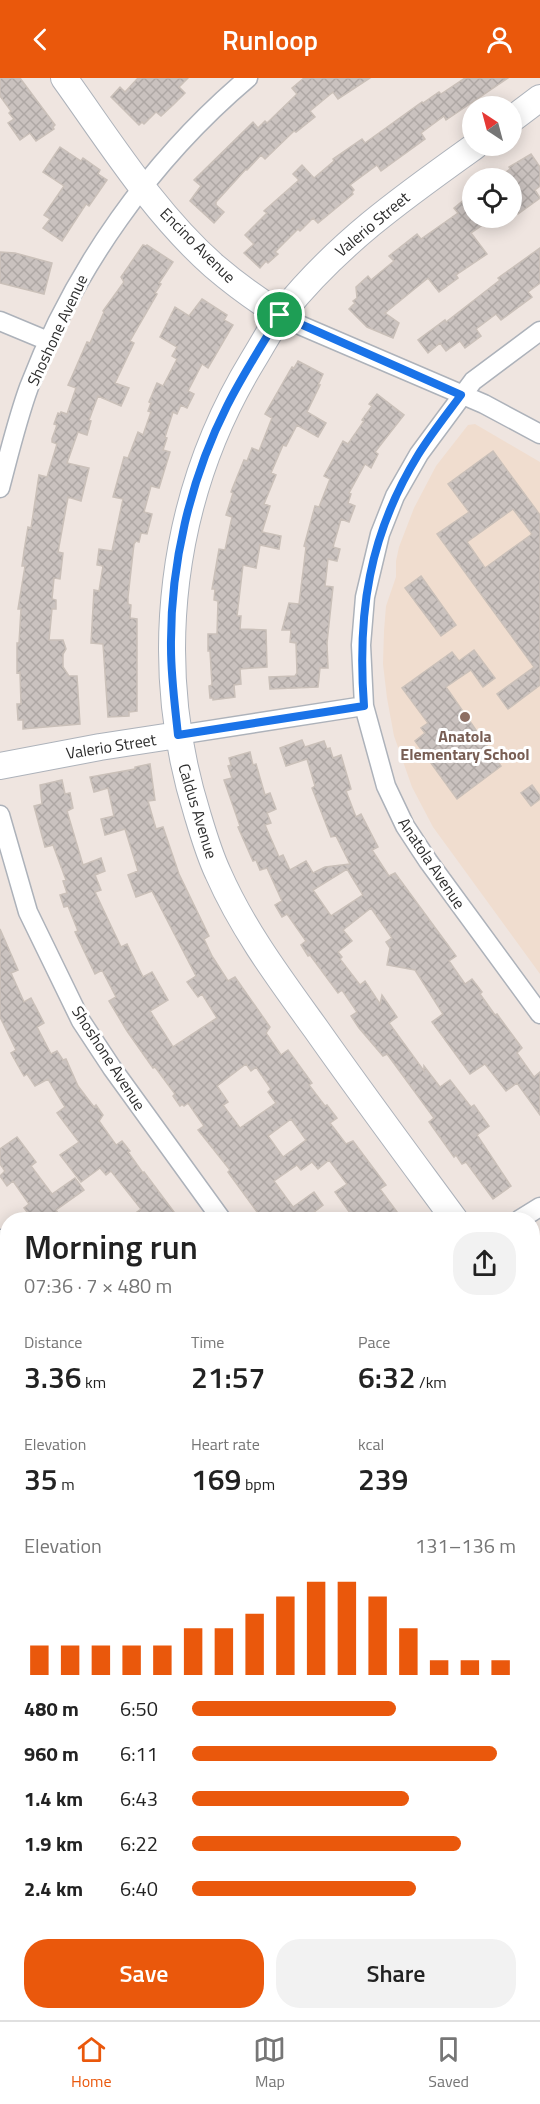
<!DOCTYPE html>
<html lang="en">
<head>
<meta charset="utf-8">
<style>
	:root { --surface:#fff; --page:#f2f2f2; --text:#222; --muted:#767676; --line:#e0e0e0; --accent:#ea580c }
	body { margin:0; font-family:"Titillium Web",sans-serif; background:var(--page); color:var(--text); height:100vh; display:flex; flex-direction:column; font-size:22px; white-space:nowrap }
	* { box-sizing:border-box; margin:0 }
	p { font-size:20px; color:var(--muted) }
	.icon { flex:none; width:33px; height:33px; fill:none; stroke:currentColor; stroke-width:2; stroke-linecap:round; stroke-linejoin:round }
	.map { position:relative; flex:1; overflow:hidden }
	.drawer { position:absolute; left:0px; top:1134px; width:540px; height:808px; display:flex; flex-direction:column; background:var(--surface); border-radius:24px 24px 0 0; box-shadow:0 3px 15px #0003 }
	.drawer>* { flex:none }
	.needle { width:39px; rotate:324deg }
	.buttons { position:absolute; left:462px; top:18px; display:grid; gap:12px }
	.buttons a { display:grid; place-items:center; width:60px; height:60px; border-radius:50%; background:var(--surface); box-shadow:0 3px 15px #0003; font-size:30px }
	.pin { position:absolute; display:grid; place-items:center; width:51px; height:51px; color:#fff; margin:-26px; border:3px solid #fff; border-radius:50%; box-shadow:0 2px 6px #0007 }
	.round { display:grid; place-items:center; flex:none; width:63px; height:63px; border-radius:24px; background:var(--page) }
	.overview { display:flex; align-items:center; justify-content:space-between; height:102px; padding:0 24px }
	h1 { font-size:33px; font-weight:600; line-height:45px }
	.metrics { display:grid; grid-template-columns:repeat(3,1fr); gap:9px; height:102px; padding:6px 24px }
	.metrics div { display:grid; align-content:center }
	.metrics b { font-size:30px; font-weight:600 }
	.metrics small { font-size:16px; font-weight:400 }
	.metrics p { font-size:16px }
	.chart { height:168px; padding:12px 24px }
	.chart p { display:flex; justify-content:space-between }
	.chart svg { width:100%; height:108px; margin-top:6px; stroke:var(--accent); stroke-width:6 }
	.primary-button { display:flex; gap:12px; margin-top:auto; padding:12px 24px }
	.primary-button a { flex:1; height:69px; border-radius:24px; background:var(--accent); color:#fff; font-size:24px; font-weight:600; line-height:69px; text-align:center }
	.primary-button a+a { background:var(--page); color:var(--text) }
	ul { padding:0 24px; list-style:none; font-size:20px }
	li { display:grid; grid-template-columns:96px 72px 1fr; align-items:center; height:45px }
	li i { height:15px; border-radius:8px; background:var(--accent) }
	header { display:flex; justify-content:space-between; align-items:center; height:78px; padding:0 24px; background:var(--accent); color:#fff; font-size:27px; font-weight:600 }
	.dock { display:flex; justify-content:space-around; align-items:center; height:84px; border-top:2px solid var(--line); background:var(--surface); font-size:16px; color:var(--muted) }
	.dock a { display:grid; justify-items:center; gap:3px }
	.dock .on { color:var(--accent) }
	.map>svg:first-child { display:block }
	.education { fill:#f0ddcf }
	.park { fill:#c6e69c }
	.building { fill:url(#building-cross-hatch); stroke:#cac0b9; stroke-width:1.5; fill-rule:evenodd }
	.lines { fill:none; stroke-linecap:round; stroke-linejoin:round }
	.lane-casing { stroke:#adb2ba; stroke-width:12 }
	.street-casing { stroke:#adb2ba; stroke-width:21 }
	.secondary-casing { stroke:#adb2ba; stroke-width:28 }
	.primary-casing { stroke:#c4c4c4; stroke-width:32 }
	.lane { stroke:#fff; stroke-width:9 }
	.street { stroke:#fff; stroke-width:18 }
	.secondary { stroke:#fff; stroke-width:26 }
	.primary { stroke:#f4ae5f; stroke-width:28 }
	.route-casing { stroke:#fff; stroke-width:12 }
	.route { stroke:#1a73e8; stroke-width:8 }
	.education-dot { fill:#8d6e63; stroke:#fff; stroke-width:2 }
	.labels { text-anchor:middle; stroke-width:6; stroke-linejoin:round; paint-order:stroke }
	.street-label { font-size:16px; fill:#2d2d2d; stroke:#fff }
	.education-label { font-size:16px; font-weight:bold; fill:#785e54; stroke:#fff }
</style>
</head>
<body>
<header><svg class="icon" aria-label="back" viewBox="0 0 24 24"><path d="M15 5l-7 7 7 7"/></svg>Runloop<svg class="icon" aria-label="person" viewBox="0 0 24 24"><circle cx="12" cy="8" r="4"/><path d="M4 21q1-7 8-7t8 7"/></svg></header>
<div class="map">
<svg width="540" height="1942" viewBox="0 0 540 1942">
	<defs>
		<pattern id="building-cross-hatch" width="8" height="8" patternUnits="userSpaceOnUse" patternTransform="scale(1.5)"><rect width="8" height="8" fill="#cac2bf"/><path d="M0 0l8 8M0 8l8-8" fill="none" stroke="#aea7a4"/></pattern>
	</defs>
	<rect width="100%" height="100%" fill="#efe5e0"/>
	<path class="education" d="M475,346L540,384V896L433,749L412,709L394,658L387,620L383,586L384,553L386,528L396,499V483L399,469L414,430L436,388L468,347Z"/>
	<path class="park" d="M533,1922L540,1924V1942H358L368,1935H532Z"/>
	<path class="building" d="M0,0H20L55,47L53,49L54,51L36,63L30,55L20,62L8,45L14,41L9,35L11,33L0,18Z
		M138,0H188L179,9L185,15L173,27L161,38L156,34L144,46L142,44L139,47L111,19L120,9L125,14Z
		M304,0H370L338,21L333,14L310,33L315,39L296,54L294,53L265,81L261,77L247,92L246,91L216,124V127L224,134L214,145L190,123L201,108L194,102L253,44L258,50L265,43L267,45L297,16L292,10Z
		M465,0H508L446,42L444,38L421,55L425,61L381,93L377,87L350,107L354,112L352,114L353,116L318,145L313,140L300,153L298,151L275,174L278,176L268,185L266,183L260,190L244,175L254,166L245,157L267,135L264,133L299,102L293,96L302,87L314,100L334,83L333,81L362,61L365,65L422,24L423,25L439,14L441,16Z
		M60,69L81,83L83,80L100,92L98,96L107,102L89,128L86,126L62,163L43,150L50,141L44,137L64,108L43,94Z
		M531,76L540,89V108L535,112L540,120L518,136L512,126V100L506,94L510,91L509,89Z
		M472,115V140H475L481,148L471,155L487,176L456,197L458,200L439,214L428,200L385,235L399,245L393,260L367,249L349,231L355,225L353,223L357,220L356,209L368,198L371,202L394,183L389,178L417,156L421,161L458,135L454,130Z
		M143,167L146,168L147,167L173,184L159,205L161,206L155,215L157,216L130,263L134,265L115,305L129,310L121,328L98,318L89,342L91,343L87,357L78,354L67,385L89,390L81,423L68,419L58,474L63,475L60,501L54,500L52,521L56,522V531H52L49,562H63L66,571L63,576V589L69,598H77L80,646L23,651V642H18L17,626H21L20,594L17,595V565H19L21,531H18L25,488H22L24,473L28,449L31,450L39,397L47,399L57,366L52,364V361L57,347L54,346L58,335L60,336L61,334L67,336L76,310L68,307L73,296L87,264L90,265L104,234L103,233L124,204L121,199Z
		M540,170V205L528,214L532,219L501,242L496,236L476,251L481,258L465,270L460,263L446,273L440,265L428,275L418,262L445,242L446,244L500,202L498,200Z
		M0,174L15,175L52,185L44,216L0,205Z
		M202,221L227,237L224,242L233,247L208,290L202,286L188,313L194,316L187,330L181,327L177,336L173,334L165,359L167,360L163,372L170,374L159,410L151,408L144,434L152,436L147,456L141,455L139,464L136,463L134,466L128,519V526L131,527L130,540L137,541V633L129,634V638L108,639L103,566L91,565L94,512L99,513L103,488L97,487L99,471L112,473L123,421L113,419L124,379L128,380L138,354L143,357L151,334L148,333L151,325L149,324L157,305L163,308L177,281L172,278L177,269L160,259L175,229L189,238Z
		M298,283L323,296L318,307H320L307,334L326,345L318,359L297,347L286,368L283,367L271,395L276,397L264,426L270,428L262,454L281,458L279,471L260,467L256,490L243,487L237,538H241L240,551L266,552L267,589L240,591L241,606L234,607L235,619L213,622V620H210L209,608L212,607L210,573H208V556H217L218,523L214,522L215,511H212L219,471L225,472L232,439L226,437L233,415L231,414L244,382L247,383L252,370L259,373L272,340L265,336L292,289L294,290Z
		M377,316L404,337L375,374L378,376L371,390L365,386L349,415L351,416L348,425L355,428L349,444L341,441L333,469L340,471L337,483L328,481L325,508L333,509L327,565L328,590H320L318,609L270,611L269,599L295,598L297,595L296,565L290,564L291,552H282L289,525L299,526L306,469L304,468L315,428L319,429L330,401L324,398L343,363L348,366L364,343L362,342L372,328L369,326Z
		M493,373L540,437V607L508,631L497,616L534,589L437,456L469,434L448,406ZM513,431L532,456L485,490L467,464Z
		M421,498L456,547L441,558L405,510Z
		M474,572L495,600L483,609L471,592L446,609L501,688L457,721L415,663L425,655L421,650L428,645L402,610L452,574L459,583Z
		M302,662L305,669L324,663L327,671L330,670L333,680L341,677L351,711L346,713L356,739L361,736L378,769L372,772L389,798L395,795L456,878L449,883L465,906L472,901L482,914L480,916L495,937L497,936L522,970L517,975L534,999L540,994V1037L517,1005L506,1013L485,986L470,996L432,944L443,936L415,892L387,887L390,870L386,864L392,860L371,830L343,852L352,863L338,874L342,879L340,881L360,907L365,903L380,926L382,917L397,939L389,945L424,993V988L440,1009L450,1002L471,1029L474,1027L489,1048L477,1057L511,1108L493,1121L466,1084L462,1086L456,1077L454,1079L429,1044L434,1040L387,976L383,978L359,950L351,938L357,934L342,912L338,915L310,877L308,878L301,867L306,863L287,836L282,839L275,827L282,823L267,790L260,792L256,782L253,783L238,749L240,748L224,702L232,700L228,688L231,687L229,680L250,674L253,687L256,686L265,717L270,715L276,731L267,735L271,745L265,747L279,779L283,777L290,792L306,783L313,795L325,789L350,786L336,758L331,759L312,710L315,708L307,681L286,688L280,670ZM347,791L363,817L331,838L313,812Z
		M150,686L155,722L148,723L156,751L163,749L179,796L209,858L204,861L212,878L228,903L235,899L270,949L266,955L281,977L288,972L312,1005L309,1007L325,1028L327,1027L337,1040L330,1045L346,1066L353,1063L386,1107L380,1111L403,1142H355L335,1114L347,1106L329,1082L318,1091L312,1084L301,1092L297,1087L274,1103L293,1129L314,1114L323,1127L304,1142H263L228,1094L230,1092L198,1052L204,1048L188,1025L184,1028L182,1026L180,1028L173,1018L175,1016L155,989L153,990L127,953L109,923L116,919L102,892L95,896L75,854L78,853L68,828L64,829L60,817L67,815L63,803L66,802L53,767L45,769L34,728L42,726L40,707L62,702L65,716L70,715L73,730L67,733L83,787L101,780L105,793L95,797L101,812L95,814L121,869L127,866L143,899L152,894L168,922L150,933L173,969L217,940L202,916L198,919L187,904L196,898L152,813L136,819L128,797L138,793L125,751L105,757L101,741L114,738L108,710L94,714L90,699L135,691V689ZM246,986L251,993L256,989L271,1011L268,1014L276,1025L240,1050L223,1027L228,1024L217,1008ZM291,1041L306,1062L283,1079L268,1058Z
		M532,707L540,718V721L531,728L521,715Z
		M0,851L18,892L11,895L24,924L31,920L44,945L37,949L51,976L57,973L63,982L66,981L78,1008L94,1029L96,1027L103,1037L99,1043L116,1067L122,1063L130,1073L128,1074L143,1095L144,1094L180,1142H126L141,1131L111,1093L106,1097L100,1090L81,1104L60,1077L79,1064L57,1035L65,1029L48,1001L35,1008L27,996L24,998L11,975L16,972L0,939Z
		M17,1059L36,1084L31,1088L52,1116L75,1100L84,1112L56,1132L62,1142H33L24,1130L29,1126L13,1103L7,1108L0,1098L5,1093L0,1086V1071Z"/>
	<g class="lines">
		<g class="lane-casing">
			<path id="lane" d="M0,1337L8,1347
				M532,1631L540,1626
				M0,1708L8,1703
				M0,1769L8,1780
				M99,1935L104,1942
				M182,1942L192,1935"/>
		</g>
		<g class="street-casing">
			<path id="street" d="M281,237L302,248L484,326L540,356
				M0,243L48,263
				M540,253L473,303L419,376L395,418L380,456L365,519L361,567L364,628L386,708L405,748L428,783L540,936
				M0,410C9,376 17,342 29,309C74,191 151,82 248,0
				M178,657L364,628
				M0,737L28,834L81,943L112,990L222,1142
				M519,1142L540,1129
				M0,1161L8,1172
				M0,1473L8,1468
				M532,1901L540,1905"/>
		</g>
		<g class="secondary-casing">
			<path id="secondary" d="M64,0C110,64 154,135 214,188C235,206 257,222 281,237
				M512,41L540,20
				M0,688L100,669L178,657
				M455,1142C408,1078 361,1015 316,951C280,901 243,852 218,795C209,776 203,755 197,735C150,583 170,418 253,282C263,266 272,248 283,234C338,165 405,118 475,68
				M532,1248L540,1258"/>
		</g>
		<g class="primary-casing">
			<path id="primary" d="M532,1424L540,1418
				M532,1468L540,1462
				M0,1561L8,1571
				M0,1812L8,1806
				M0,1856L8,1850
				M274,1935L279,1942"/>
		</g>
		<use href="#lane" class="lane"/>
		<use href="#street" class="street"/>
		<use href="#secondary" class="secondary"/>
		<use href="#primary" class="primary"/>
	</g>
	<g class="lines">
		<g class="route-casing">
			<path id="route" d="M280,237L461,317C447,336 431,356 418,377C369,457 357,535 364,628L178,657C175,628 171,599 171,570C170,488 190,401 227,328C243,296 262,267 280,237Z"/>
		</g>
		<use href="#route" class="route"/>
	</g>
	<circle class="education-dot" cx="465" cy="639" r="6"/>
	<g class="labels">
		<g class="street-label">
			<text transform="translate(372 146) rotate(-40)" y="6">Valerio Street</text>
			<text transform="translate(198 167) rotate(45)" y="6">Encino Avenue</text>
			<text transform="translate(57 252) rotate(-65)" y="6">Shoshone Avenue</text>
			<text transform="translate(111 668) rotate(-9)" y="6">Valerio Street</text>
			<text transform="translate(198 733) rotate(73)" y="6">Caldus Avenue</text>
			<text transform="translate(432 785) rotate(56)" y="6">Anatola Avenue</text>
			<text transform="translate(109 980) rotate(57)" y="6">Shoshone Avenue</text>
		</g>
		<g class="education-label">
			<text x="465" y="664">Anatola<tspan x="465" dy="18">Elementary School</tspan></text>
		</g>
	</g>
</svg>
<div class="buttons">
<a><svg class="needle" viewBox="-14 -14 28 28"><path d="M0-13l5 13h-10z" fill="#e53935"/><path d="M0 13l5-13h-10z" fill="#767676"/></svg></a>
<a><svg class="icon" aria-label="locate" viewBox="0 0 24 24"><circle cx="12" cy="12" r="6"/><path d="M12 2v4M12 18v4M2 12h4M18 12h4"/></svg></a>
</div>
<div class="pin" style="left:280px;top:237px;background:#1e9e55"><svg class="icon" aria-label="arrive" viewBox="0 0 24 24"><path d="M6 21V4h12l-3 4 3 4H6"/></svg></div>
<section class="drawer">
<div class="overview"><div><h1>Morning run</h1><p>07:36 · 7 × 480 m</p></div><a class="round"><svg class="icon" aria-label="share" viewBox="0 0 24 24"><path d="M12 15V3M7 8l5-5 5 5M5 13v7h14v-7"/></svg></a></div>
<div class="metrics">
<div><p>Distance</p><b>3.36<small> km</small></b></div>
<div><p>Time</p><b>21:57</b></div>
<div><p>Pace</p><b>6:32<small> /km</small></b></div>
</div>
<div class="metrics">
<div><p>Elevation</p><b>35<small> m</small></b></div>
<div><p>Heart rate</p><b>169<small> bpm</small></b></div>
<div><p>kcal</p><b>239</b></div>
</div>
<div class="chart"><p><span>Elevation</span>131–136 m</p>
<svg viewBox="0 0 160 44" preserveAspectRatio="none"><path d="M5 44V32M15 44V32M25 44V32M35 44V32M45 44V32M55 44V25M65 44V25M75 44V19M85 44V12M95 44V6M105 44V6M115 44V12M125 44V25M135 44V38M145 44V38M155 44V38"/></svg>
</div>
<ul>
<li><b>480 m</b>6:50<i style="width:63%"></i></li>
<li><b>960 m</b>6:11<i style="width:94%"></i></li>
<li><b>1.4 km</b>6:43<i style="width:67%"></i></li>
<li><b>1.9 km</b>6:22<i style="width:83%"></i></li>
<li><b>2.4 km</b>6:40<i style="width:69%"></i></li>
</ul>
<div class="primary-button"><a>Save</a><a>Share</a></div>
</section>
</div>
<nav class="dock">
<a class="on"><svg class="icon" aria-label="home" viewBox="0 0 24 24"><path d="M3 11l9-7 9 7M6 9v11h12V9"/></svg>Home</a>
<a><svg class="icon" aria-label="map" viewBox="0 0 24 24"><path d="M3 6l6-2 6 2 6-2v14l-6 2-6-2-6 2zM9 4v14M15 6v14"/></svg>Map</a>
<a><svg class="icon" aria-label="saved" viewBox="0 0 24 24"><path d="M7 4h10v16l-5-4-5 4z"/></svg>Saved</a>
</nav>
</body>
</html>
